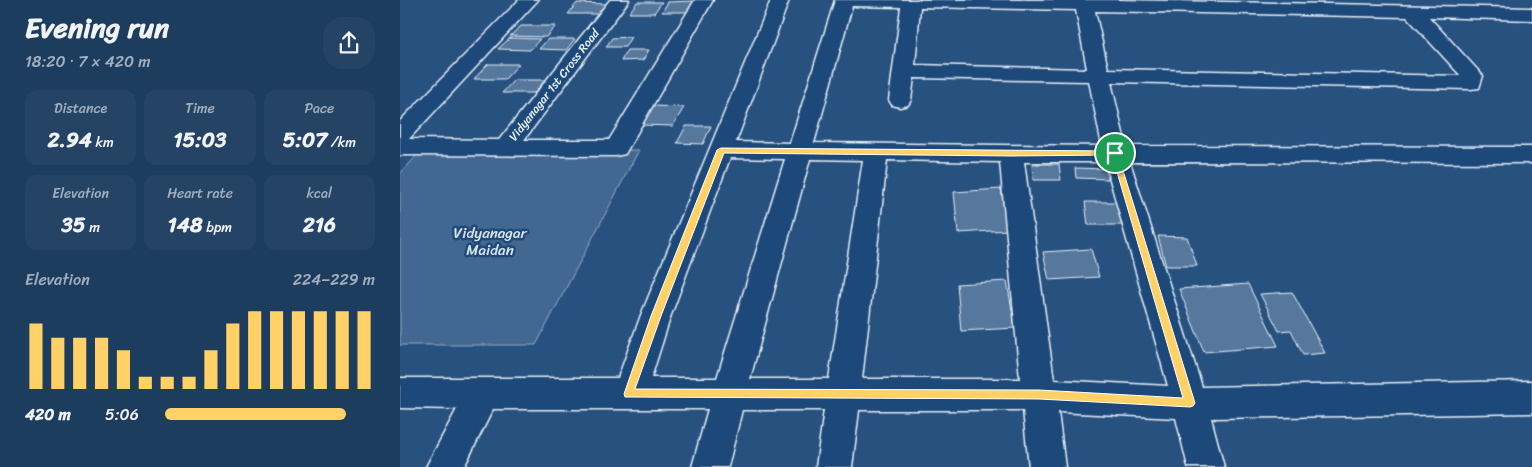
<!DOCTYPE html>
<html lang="en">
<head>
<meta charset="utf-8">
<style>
	:root { --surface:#1d3d5f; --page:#254465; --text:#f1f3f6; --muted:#a0aebd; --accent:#ffd166 }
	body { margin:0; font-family:Sriracha,sans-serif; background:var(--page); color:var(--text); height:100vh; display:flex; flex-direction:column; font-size:19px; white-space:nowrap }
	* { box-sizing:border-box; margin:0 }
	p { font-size:16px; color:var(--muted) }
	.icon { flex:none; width:28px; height:28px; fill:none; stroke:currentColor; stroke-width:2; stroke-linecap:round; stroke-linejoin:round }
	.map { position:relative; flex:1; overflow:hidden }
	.details { display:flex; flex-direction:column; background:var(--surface); width:400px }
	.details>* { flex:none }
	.pin { position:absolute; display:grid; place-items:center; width:42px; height:42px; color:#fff; margin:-21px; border:2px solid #fff; border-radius:50%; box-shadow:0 1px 5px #0007 }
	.round { display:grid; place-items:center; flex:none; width:52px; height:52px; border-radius:20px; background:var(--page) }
	.headline { display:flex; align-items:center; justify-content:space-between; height:85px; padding:0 25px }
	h1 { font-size:28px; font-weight:700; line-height:38px }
	.metrics { display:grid; grid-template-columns:repeat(3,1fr); gap:8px; height:85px; padding:5px 25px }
	.metrics div { display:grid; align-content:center; border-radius:12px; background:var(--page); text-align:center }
	.metrics b { font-size:21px; font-weight:700 }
	.metrics small { font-size:14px; font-weight:400 }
	.metrics p { font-size:14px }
	.chart { height:140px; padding:10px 25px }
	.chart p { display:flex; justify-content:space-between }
	.chart svg { width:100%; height:90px; margin-top:5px; stroke:var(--accent); stroke-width:6 }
	ul { padding:0 25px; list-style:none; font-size:16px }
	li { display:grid; grid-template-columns:80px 60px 1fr; align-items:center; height:38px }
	li i { height:12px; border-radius:6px; background:var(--accent) }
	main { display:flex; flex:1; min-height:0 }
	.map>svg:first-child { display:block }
	.green { fill:#436891; stroke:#96acc4 }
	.building { fill:#57789d; stroke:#e8f1f8 }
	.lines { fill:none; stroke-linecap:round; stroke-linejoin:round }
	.minor-casing { stroke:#e8f1f8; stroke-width:3 }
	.minor { fill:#1f4a7a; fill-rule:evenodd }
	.route { fill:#ffd166; stroke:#fff; fill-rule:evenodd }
	.labels { text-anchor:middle; stroke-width:5; stroke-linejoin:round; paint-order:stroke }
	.far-street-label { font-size:12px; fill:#e8f1f8; stroke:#1f4a7a }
	.park-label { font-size:15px; fill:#d8e3ee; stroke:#1f4a7a }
</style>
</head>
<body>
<main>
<section class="details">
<div class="headline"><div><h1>Evening run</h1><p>18:20 · 7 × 420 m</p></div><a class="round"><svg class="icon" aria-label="share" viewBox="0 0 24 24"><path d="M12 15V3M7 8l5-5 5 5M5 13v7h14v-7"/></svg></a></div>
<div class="metrics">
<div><p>Distance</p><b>2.94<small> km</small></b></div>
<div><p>Time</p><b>15:03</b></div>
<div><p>Pace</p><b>5:07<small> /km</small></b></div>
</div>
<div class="metrics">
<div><p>Elevation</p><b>35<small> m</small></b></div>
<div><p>Heart rate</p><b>148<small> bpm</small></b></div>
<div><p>kcal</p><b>216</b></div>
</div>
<div class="chart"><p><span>Elevation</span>224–229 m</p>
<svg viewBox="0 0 160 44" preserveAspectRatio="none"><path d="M5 44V12M15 44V19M25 44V19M35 44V19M45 44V25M55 44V38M65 44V38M75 44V38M85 44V25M95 44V12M105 44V6M115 44V6M125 44V6M135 44V6M145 44V6M155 44V6"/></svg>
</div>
<ul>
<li><b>420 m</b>5:06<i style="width:86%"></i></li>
</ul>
</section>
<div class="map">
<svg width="1132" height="467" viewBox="0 0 1132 467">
	<rect width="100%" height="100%" fill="#27517f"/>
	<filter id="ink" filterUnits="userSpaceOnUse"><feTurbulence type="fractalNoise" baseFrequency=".02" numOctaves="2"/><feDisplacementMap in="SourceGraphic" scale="10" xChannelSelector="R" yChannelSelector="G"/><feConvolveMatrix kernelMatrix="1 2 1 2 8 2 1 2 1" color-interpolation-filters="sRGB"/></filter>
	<g filter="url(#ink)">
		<path class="green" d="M239,150L136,345H0V174L19,153Z"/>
		<path class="building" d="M294,1L288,12H262L268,2Z
			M237,2H262L254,13H229Z
			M177,3L206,4L197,14H168Z
			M121,26H156L146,37L110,36Z
			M231,37L225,47H206L212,38Z
			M110,38L140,39L130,50L98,49Z
			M148,39H175L166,50L139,49Z
			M227,50H249L243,60L221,61Z
			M88,64H119L105,79H74Z
			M114,80H145L135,93H102Z
			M251,106L284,107L273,126L240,125Z
			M286,126H311L303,144L277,143Z
			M632,164H659L661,180H633Z
			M675,168L706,169L708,179L676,178Z
			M601,189L608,230L558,233L554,192Z
			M685,202H722L728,225H688Z
			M758,236L787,237L797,266H766Z
			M691,249L699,277L649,280L643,252Z
			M607,281L615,328L561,331L557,284Z
			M848,284L878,346L804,352L779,289Z
			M892,292L925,353L903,355L891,330L879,331L860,294Z"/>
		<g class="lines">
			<g class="minor-casing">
				<path id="minor" d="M119,0H138L9,139L99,140L210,0H229L124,140H209L295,0H313L225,154L216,156L0,155V121Z
					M371,0H389L336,142L390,143L435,0H718L1132,8V20L1029,17L1083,76L1079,88L1071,89L711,82L726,146L1132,147V163L730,162L802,387L1132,381V413L811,418L824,467H788L776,418L658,412L665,467H629L623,410H459L452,467H416L424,410H342L328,467H292L308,409H93L64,467H26L57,409L0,408V378H218L241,315ZM452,6L501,7L489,100L492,105L500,107L508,105L511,100L514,78L689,81L702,146L414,143ZM520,7L676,10L687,69L515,65ZM695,11L1007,17L1061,76L708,69ZM330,158L385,159L317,378H251L271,315ZM410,159L463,160L429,379H350ZM487,160L600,162L620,379H462ZM624,162H705L768,386L654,380Z"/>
			</g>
			<use href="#minor" class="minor"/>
		</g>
	</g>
	<path class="route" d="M321,148L717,151L795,403L793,406L790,407L639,399L225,397L224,394L251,316L317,150ZM324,153L611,156L712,155L783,398L639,390L235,389L261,316Z"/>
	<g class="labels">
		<g class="far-street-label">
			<text transform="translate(154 85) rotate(-52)" y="4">Vidyanagar 1st Cross Road</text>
		</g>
		<g class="park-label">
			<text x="90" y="238">Vidyanagar<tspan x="90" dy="17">Maidan</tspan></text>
		</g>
	</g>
</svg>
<div class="pin" style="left:715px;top:153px;background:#1e9e55"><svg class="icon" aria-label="arrive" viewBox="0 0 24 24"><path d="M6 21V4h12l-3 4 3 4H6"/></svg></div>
</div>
</main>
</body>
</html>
